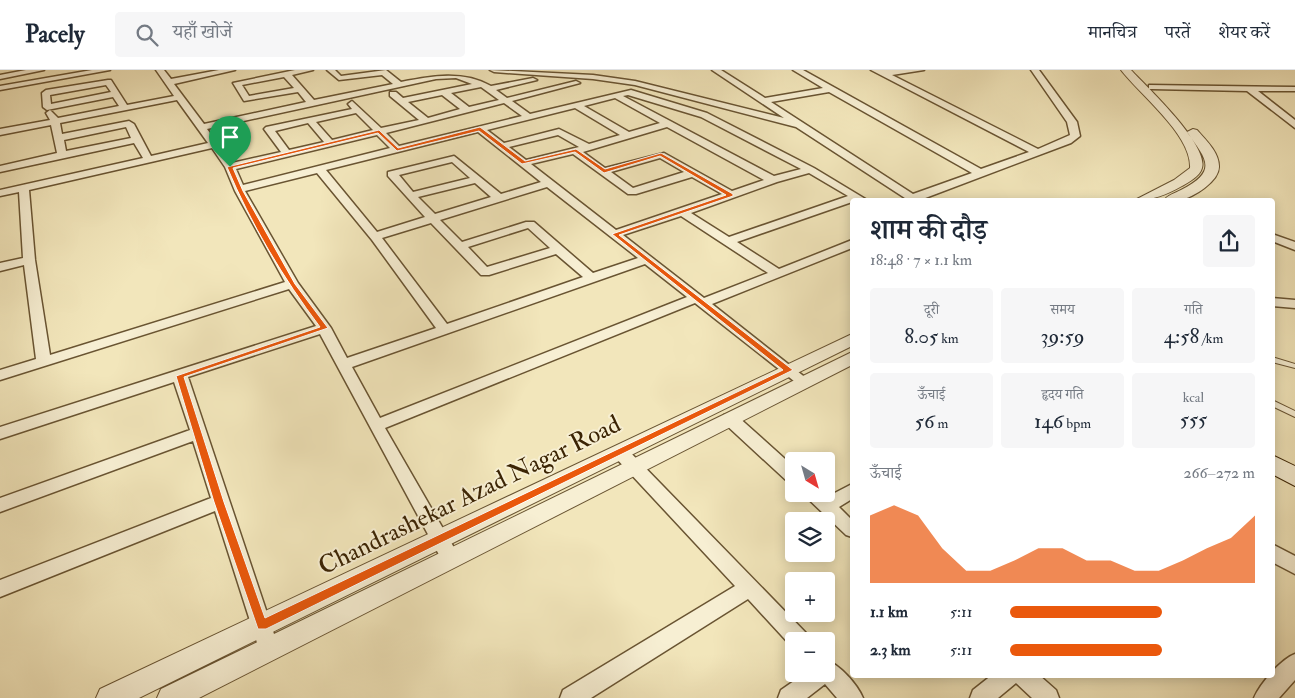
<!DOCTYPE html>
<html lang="hi">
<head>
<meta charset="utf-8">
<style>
	:root { --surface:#fff; --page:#f6f6f7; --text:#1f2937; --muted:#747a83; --line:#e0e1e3; --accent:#ea580c }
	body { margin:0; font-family:"IM FELL Double Pica","Noto Serif Devanagari",serif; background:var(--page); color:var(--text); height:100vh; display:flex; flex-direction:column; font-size:19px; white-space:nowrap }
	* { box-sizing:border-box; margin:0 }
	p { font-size:16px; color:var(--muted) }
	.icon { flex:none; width:28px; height:28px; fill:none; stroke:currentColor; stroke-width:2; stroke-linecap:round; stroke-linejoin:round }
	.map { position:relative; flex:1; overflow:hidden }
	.drawer { position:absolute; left:850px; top:128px; width:425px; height:480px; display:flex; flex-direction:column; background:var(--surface); border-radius:5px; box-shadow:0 2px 12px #0003 }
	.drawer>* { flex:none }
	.needle { width:32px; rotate:143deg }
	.tools { position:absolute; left:785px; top:382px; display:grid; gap:10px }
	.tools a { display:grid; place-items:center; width:50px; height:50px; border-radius:5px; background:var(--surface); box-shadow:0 2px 12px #0003; font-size:25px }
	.pin { position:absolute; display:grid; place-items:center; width:42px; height:42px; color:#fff; margin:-51px -21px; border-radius:50% 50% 50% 0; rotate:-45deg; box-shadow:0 0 5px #0007 }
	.pin .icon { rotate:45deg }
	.round { display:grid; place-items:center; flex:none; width:52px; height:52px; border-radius:5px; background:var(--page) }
	.head { display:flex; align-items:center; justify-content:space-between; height:85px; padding:0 20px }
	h1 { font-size:28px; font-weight:600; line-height:38px }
	.figures { display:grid; grid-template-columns:repeat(3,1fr); gap:8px; height:85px; padding:5px 20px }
	.figures div { display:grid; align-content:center; border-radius:5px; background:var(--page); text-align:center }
	.figures b { font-size:21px; font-weight:600 }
	.figures small { font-size:14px; font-weight:400 }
	.figures p { font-size:14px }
	.chart { height:140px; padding:10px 20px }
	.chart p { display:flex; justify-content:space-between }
	.chart svg { width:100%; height:90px; margin-top:5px; fill:var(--accent); opacity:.7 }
	ul { padding:0 20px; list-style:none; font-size:16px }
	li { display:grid; grid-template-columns:80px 60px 1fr; align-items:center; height:38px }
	li i { height:12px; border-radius:6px; background:var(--accent) }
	header { display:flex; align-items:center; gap:30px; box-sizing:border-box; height:70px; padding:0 25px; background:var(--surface); border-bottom:1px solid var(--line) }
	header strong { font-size:24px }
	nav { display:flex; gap:28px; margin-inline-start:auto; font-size:18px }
	.search { width:350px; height:45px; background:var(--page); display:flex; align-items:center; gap:12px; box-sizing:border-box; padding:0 18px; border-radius:5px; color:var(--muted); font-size:19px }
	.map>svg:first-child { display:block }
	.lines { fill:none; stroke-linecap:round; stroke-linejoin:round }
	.service-casing { stroke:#695432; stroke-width:2 }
	.minor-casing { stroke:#695432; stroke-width:3 }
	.tertiary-casing { stroke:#695432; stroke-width:2 }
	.secondary-casing { stroke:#3b2404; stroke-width:2 }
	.service { fill:#f7efd3; fill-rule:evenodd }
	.minor { fill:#f7efd3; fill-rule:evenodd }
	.tertiary { fill:#f7efd3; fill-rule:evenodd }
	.secondary { fill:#f7efd3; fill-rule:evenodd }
	.route { fill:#ea580c; stroke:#fff; fill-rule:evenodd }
	.labels { text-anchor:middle; stroke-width:4; stroke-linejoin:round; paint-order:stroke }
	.near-street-label { font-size:25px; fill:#3b2404; stroke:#f7efd3 }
</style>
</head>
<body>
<header>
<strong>Pacely</strong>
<div class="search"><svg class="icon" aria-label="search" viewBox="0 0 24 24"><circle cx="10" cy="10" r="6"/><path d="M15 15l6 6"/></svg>यहाँ खोजें</div>
<nav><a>मानचित्र</a><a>परतें</a><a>शेयर करें</a></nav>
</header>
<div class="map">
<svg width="1295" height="628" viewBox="0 0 1295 628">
	<rect width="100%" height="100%" fill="#f2e6bb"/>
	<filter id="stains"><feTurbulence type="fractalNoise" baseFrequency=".004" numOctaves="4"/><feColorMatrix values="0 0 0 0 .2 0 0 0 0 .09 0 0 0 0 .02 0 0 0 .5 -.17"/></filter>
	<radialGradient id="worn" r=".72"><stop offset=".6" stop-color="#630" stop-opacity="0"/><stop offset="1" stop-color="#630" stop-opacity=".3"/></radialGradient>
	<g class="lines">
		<g class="service-casing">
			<path id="service" d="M1272,287L1295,294V298L1272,292Z
				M1272,330L1295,341V347L1272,336Z"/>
		</g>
		<g class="minor-casing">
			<path id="minor" d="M26,0H44L0,9V5Z
				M92,0H110L0,20V16Z
				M156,0H164L171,9L219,0H235L174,14L204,54L306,32L298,22L244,31L233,13L295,0H313L292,5L314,30L393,14L382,5L339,10L327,0H335L341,6L386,0L401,12C431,6 463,0 491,16L533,8L537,10L496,20L507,28L576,11L580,13L512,31L530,44L631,20L707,43L814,98L867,130H852V132L737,172L779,199L852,170V178L712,234L811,312L809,315H799L695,233L385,358L460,488L458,494L451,496L444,494L320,264L188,307L279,579L276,586L269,589L262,586L259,579L215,441L0,527V510L211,428L193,371L0,442V428L190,360L174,312L0,369V357L316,256L289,219L0,310V300L36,289L24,195L0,201V193L23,188L19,122L0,126V120L143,88L134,73L0,102V96L57,83L51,55L0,65V59L50,50L46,43L50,40L58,48L119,36L113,27L47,40L43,37L42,23L46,20L108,10H111L127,35L174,26ZM284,7L294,18L249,26L242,15ZM456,8L472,14L403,28L396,22H390V26L419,50L381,58L352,31L348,34L352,39L266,57L264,59L281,82L232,93L207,59L436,9ZM106,15L111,22L51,34L50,25ZM481,17L499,30L469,37L451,23ZM442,25L460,39L428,48L408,32ZM628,25L701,47L801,99L774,106L623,26ZM615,28L660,53L629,62L584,36ZM177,30L208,73L151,86L134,54L129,51L62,64L60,53ZM504,33L522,46L399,76L386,63ZM575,38L620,65L589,74L559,59L504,73L487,60ZM356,43L373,60L332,70L316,52ZM308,53L324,72L289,80L275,61ZM126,57L131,68L66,81L64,70ZM667,57L764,110L732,121L664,83L605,98L583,82ZM478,62L541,112L501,124L454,86L388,102V106L425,147L377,162L326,100ZM377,65L390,78L243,115L236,99ZM558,65L579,77L526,90L509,77ZM212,78L225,97L235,121L285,212L50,285L35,190L29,120ZM573,84L628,124H636L692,107L722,124L616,160L531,94ZM660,88L684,102L633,118L611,102ZM452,92L470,108L413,122L399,105ZM317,103L372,170L436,258L347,288L331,258L298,213L245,121ZM809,103L848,126L729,167L691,143L777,112ZM475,113L491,127L435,144L418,127ZM547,117L638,188L593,203L534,152H526L462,172L440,150ZM681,146L768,203L704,228L623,165ZM431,153L481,205H489L556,184L583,207L447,254L382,168ZM528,158L550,178L487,197L468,177ZM645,194L687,227L380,348L352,297Z
				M490,0L593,5L635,11L784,48L712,0H721L765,28L823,18L793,0H803L981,99L1029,82L871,0H924L892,5L1038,79L1070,65L1067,52L1031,0H1039L1077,52L1080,66L1071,73L920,130H908L796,57L635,15L593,9L494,2ZM829,22L972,103L913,124L771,32Z
				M1149,15L1295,17V21H1258L1295,50V58L1247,21L1152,19H1149Z
				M1272,164L1295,172V180L1272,171Z
				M1272,228L1295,230V238L1272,236Z
				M730,344L736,345L794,397V413L788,412L724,353L722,349L724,345Z
				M620,376L626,378L807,564L810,571H794L793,578L748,529L591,628H560L563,620L735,516L614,386L612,382L614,378Z
				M852,414V429L839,437L852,450V467L846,465L803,424H823L827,427Z
				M1272,474L1295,486V504L1272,492Z
				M1295,584V610L1279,628H1254C1260,614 1281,589 1295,584Z
				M826,590C840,595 857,614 863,628H837L825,614L807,628H778L781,620L804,604H826Z
				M992,605H1039L1056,620L1059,628H1032L1016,613L998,628H970L973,620Z"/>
		</g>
		<g class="tertiary-casing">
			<path id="tertiary" d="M1121,0H1131C1147,17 1209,75 1202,98C1200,106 1189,112 1182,116C1166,125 1153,130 1135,130L1174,110L1190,98C1192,65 1140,25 1121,0Z
				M1193,59L1197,60C1205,69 1219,82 1219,96C1220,111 1193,128 1180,130C1175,131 1169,130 1164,130C1168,125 1175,123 1181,120C1218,101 1207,90 1187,62Z
				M852,264V276L139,628H96L100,619Z
				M852,282V295L199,628H157L161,619Z"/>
		</g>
		<g class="secondary-casing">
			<path id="secondary" d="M1272,385L1295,396V416L1272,404Z"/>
		</g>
		<use href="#service" class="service"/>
		<use href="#minor" class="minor"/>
		<use href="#tertiary" class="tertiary"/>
		<use href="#secondary" class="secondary"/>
	</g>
	<path class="route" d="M480,57L525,91L576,79L605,99L661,83L733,124V126L619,165L793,300L266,559H258L214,432L176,306L320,257C283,208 251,154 227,97L379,60L398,78ZM479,61L522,94L575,82L604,103L660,86L726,125L612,164L783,300L265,548L224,432L184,307L328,258L295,214L243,121L233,98L378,63L397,81Z"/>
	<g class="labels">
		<g class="near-street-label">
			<text transform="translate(469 424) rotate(-26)" y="9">Chandrashekar Azad Nagar Road</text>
		</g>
	</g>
	<rect width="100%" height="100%" filter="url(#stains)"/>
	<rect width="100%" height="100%" fill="url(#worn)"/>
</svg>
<div class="tools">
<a><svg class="needle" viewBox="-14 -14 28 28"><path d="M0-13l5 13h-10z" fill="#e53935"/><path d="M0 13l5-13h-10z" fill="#747a83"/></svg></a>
<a><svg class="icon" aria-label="layers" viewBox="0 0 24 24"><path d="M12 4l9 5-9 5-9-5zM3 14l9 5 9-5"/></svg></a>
<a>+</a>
<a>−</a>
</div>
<div class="pin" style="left:230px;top:97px;background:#1e9e55"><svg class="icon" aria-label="arrive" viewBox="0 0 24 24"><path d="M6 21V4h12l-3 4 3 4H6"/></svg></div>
<section class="drawer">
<div class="head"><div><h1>शाम की दौड़</h1><p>18:48 · 7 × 1.1 km</p></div><a class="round"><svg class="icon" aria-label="share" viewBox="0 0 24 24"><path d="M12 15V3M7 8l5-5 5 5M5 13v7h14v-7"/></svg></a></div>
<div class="figures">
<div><p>दूरी</p><b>8.05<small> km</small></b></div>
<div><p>समय</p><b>39:59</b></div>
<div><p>गति</p><b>4:58<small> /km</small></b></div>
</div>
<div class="figures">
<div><p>ऊँचाई</p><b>56<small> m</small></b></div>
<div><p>हृदय गति</p><b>146<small> bpm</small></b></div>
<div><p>kcal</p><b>555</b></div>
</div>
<div class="chart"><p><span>ऊँचाई</span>266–272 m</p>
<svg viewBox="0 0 160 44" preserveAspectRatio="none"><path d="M0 44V11L10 6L20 11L30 27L40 38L50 38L60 33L70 27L80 27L90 33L100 33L110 38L120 38L130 33L140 27L150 22L160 11V44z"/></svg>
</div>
<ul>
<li><b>1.1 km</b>5:11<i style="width:62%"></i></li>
<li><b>2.3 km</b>5:11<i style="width:62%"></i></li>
</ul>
</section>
</div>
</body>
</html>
